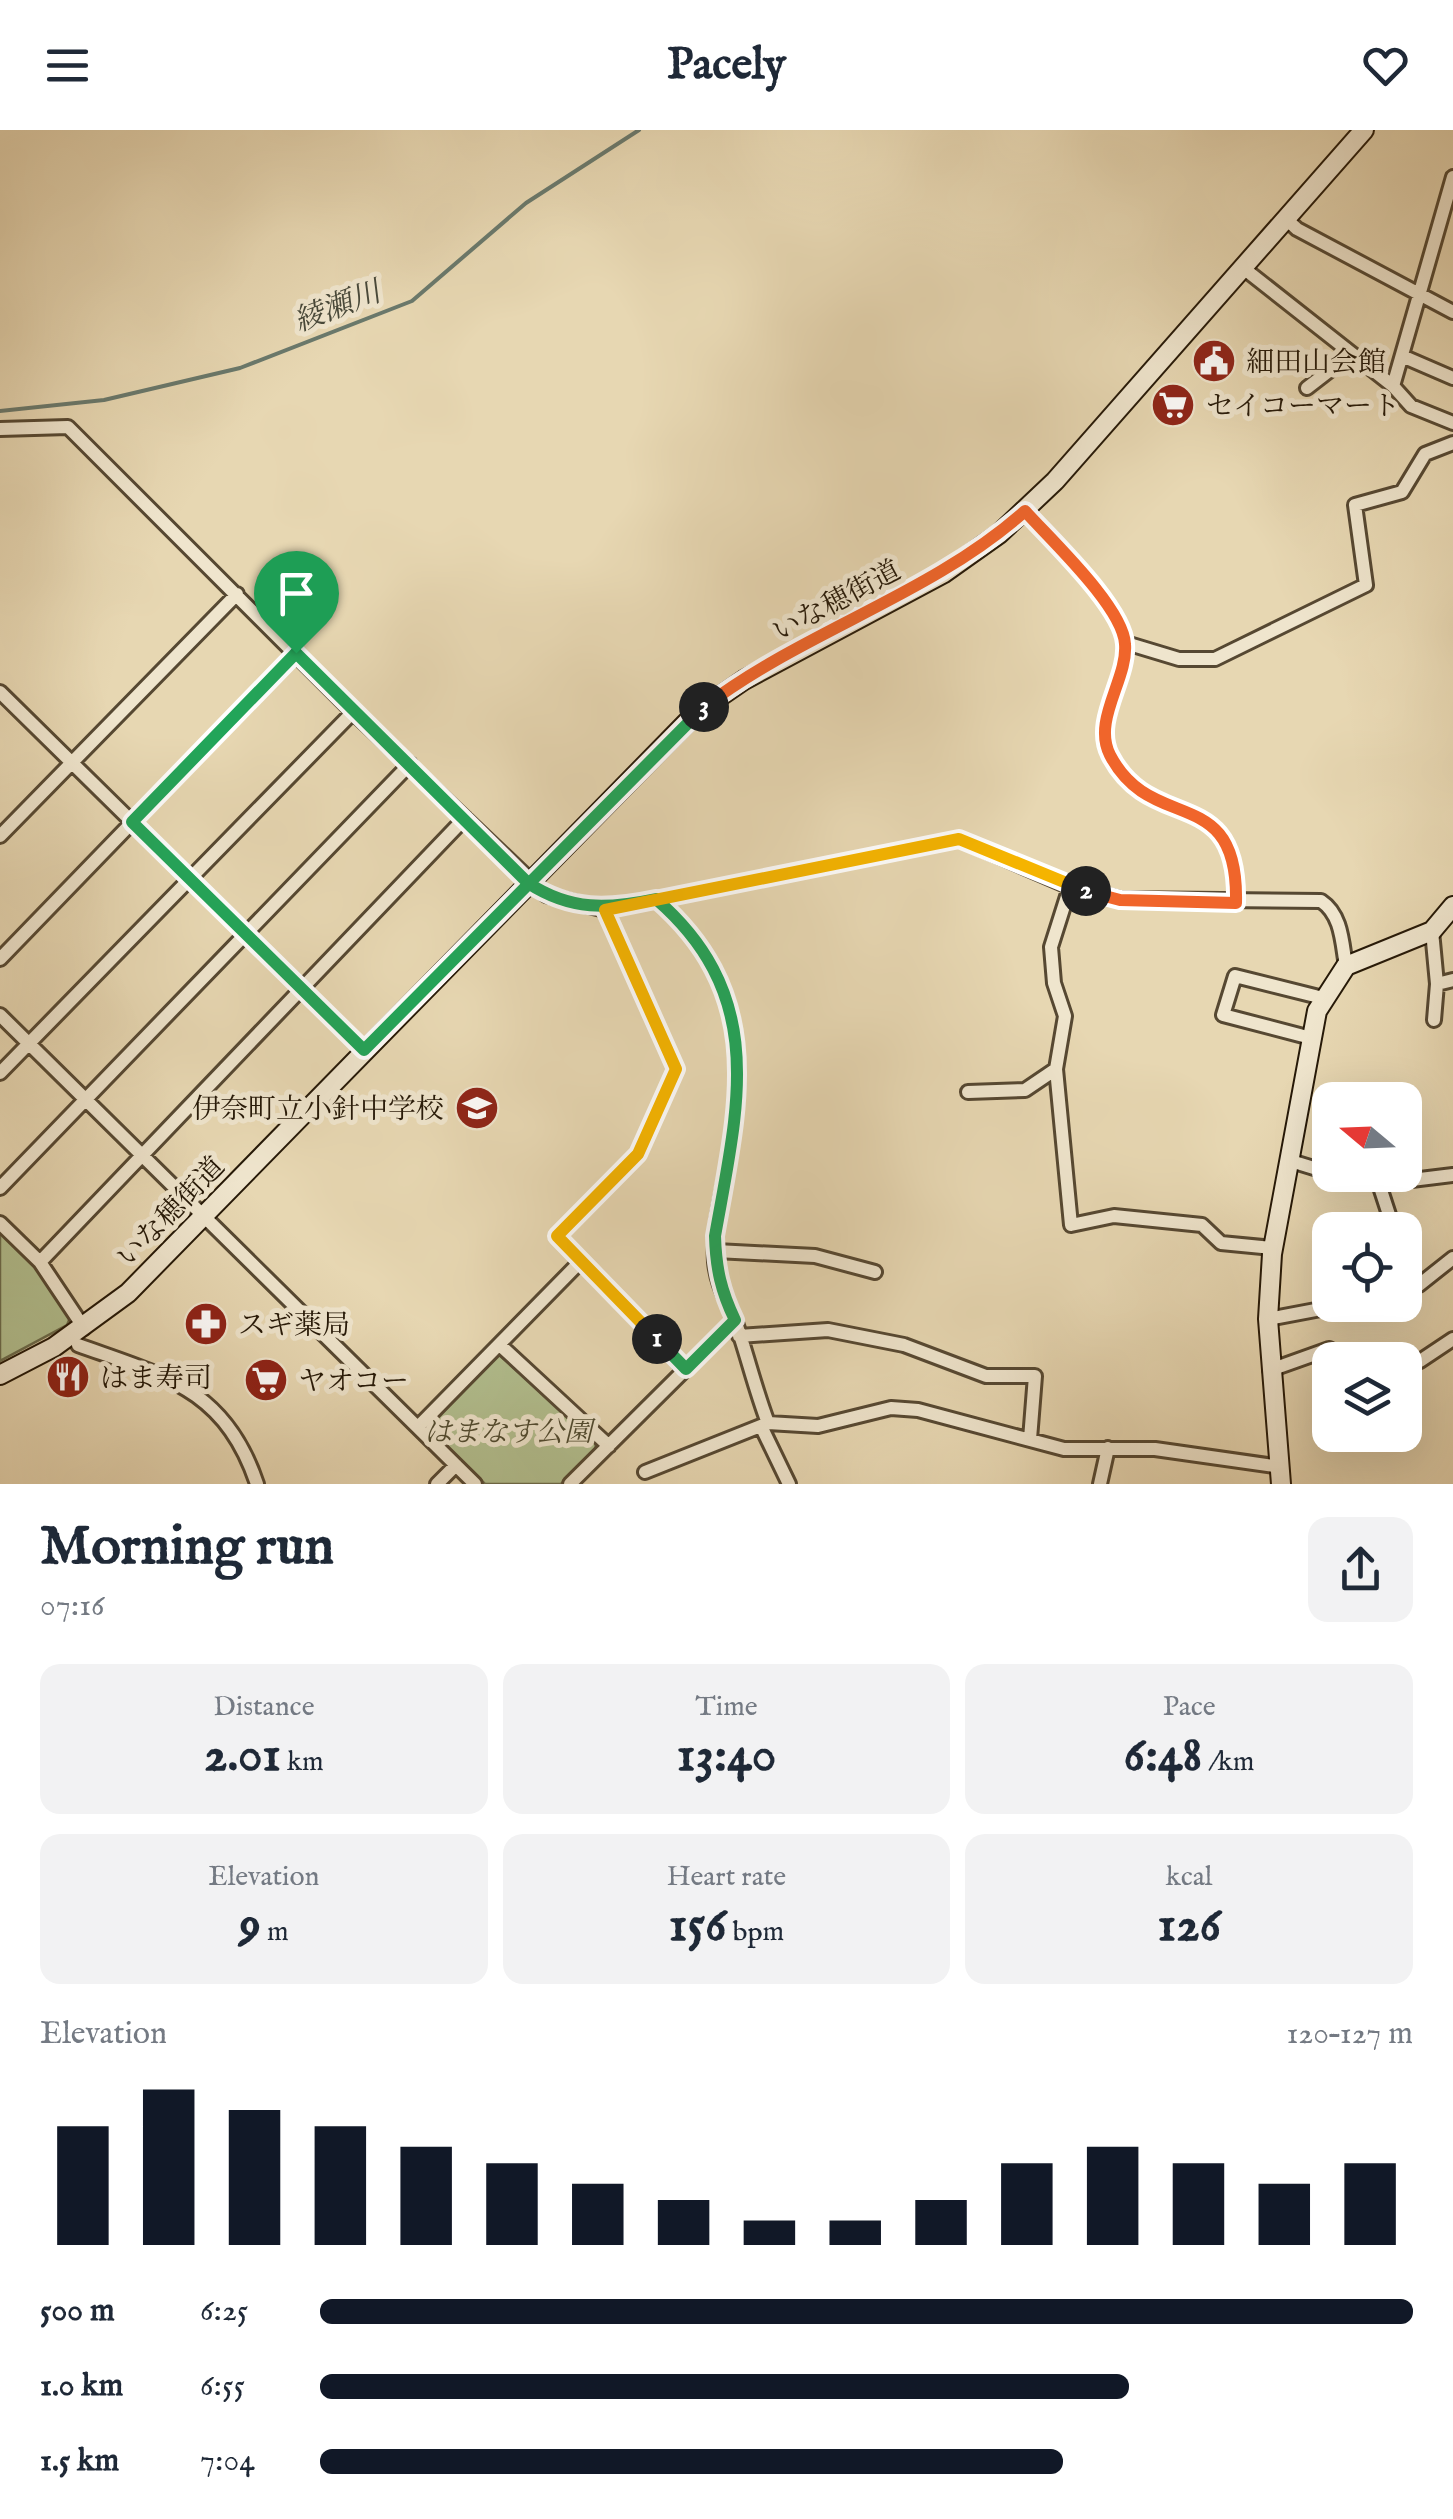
<!DOCTYPE html>
<html lang="en">
<head>
<meta charset="utf-8">
<style>
	:root { --surface:#fff; --page:#f2f2f3; --text:#1f2937; --muted:#747a83; --accent:#111827 }
	body { margin:0; font-family:"IM FELL English","Noto Serif JP",serif; background:var(--page); color:var(--text); height:100vh; display:flex; flex-direction:column; font-size:38px; white-space:nowrap }
	* { box-sizing:border-box; margin:0 }
	p { font-size:32px; color:var(--muted) }
	.icon { flex:none; width:55px; height:55px; fill:none; stroke:currentColor; stroke-width:2; stroke-linecap:round; stroke-linejoin:round }
	.map { position:relative; height:1354px; overflow:hidden }
	.drawer { display:flex; flex-direction:column; background:var(--surface); flex:1 }
	.drawer>* { flex:none }
	.needle { width:65px; rotate:289deg }
	.buttons { position:absolute; left:1312px; top:952px; display:grid; gap:20px }
	.buttons a { display:grid; place-items:center; width:110px; height:110px; border-radius:20px; background:var(--surface); box-shadow:0 10px 40px #0002; font-size:50px }
	.pin { position:absolute; display:grid; place-items:center; width:85px; height:85px; color:#fff; margin:-102px -42px; border-radius:50% 50% 50% 0; rotate:-45deg; box-shadow:0 0 10px #0007 }
	.pin .icon { rotate:45deg }
	.km { position:absolute; width:50px; height:50px; margin:-25px; border-radius:50%; background:#222; color:#fff; font-size:28px; line-height:50px; text-align:center }
	.round { display:grid; place-items:center; flex:none; width:105px; height:105px; border-radius:20px; background:var(--page) }
	.overview { display:flex; align-items:center; justify-content:space-between; height:170px; padding:0 40px }
	h1 { font-size:55px; font-weight:700; line-height:75px }
	.stats { display:grid; grid-template-columns:repeat(3,1fr); gap:15px; height:170px; padding:10px 40px }
	.stats div { display:grid; align-content:center; border-radius:20px; background:var(--page); text-align:center }
	.stats b { font-size:50px; font-weight:700 }
	.stats small { font-size:28px; font-weight:400 }
	.stats p { font-size:28px }
	.chart { height:280px; padding:20px 40px }
	.chart p { display:flex; justify-content:space-between }
	.chart svg { width:100%; height:180px; margin-top:10px; stroke:var(--accent); stroke-width:6 }
	ul { padding:0 40px; list-style:none; font-size:32px }
	li { display:grid; grid-template-columns:160px 120px 1fr; align-items:center; height:75px }
	li i { height:25px; border-radius:12px; background:var(--accent) }
	header { display:flex; justify-content:space-between; align-items:center; height:130px; padding:0 40px; background:var(--surface); font-size:45px; font-weight:700 }
	.map>svg:first-child { display:block }
	.green { fill:#b2bf8f; stroke:#6c6c4c; stroke-width:2.5 }
	.lines { fill:none; stroke-linecap:round; stroke-linejoin:round }
	.stream { stroke:#6a796c; stroke-width:4 }
	.street-casing { stroke:#564832; stroke-width:18 }
	.secondary-casing { stroke:#261908; stroke-width:22 }
	.street { stroke:#efe5cd; stroke-width:12 }
	.secondary { stroke:#efe5cd; stroke-width:18 }
	.split-1-casing { stroke:#fff; stroke-width:20 }
	.split-2-casing { stroke:#fff; stroke-width:20 }
	.split-3-casing { stroke:#fff; stroke-width:20 }
	.split-4-casing { stroke:#fff; stroke-width:20 }
	.split-1 { stroke:#22a559; stroke-width:12 }
	.split-2 { stroke:#f5b400; stroke-width:12 }
	.split-3 { stroke:#f0652b; stroke-width:12 }
	.split-4 { stroke:#22a559; stroke-width:12 }
	.labels { text-anchor:middle; stroke-width:10; stroke-linejoin:round; paint-order:stroke }
	.poi-label { font-size:28px; fill:#261908; stroke:#efe5cd; text-anchor:start }
	.street-label { font-size:28px; fill:#261908; stroke:#efe5cd }
	.park-label { font-size:28px; font-style:italic; fill:#504b30; stroke:#efe5cd }
	.water-label { font-size:30px; font-style:italic; fill:#48493a; stroke:#efe5cd }
</style>
</head>
<body>
<header><svg class="icon" aria-label="menu" viewBox="0 0 24 24"><path d="M4 6h16M4 12h16M4 18h16"/></svg>Pacely<svg class="icon" aria-label="heart" viewBox="0 0 24 24"><path d="M12 20l-8-8c-3-5 5-10 8-4 3-6 11-1 8 4z"/></svg></header>
<div class="map">
<svg width="1453" height="1354" viewBox="0 0 1453 1354">
	<rect width="100%" height="100%" fill="#e7d7b2"/>
	<filter id="stains"><feTurbulence type="fractalNoise" baseFrequency=".002" numOctaves="4"/><feColorMatrix values="0 0 0 0 .2 0 0 0 0 .09 0 0 0 0 .02 0 0 0 .5 -.17"/></filter>
	<radialGradient id="worn" r=".72"><stop offset=".6" stop-color="#630" stop-opacity="0"/><stop offset="1" stop-color="#630" stop-opacity=".3"/></radialGradient>
	<path class="green" d="M0,1100L39,1137L70,1188L67,1195L0,1231Z
		M498,1224L595,1310L596,1319L561,1354H485L428,1298Z"/>
	<g class="lines">
		<path class="stream" d="M0,281L104,270L240,238L412,171L526,73L639,0"/>
		<g class="street-casing">
			<path id="street" d="M1285,88L1297,99L1453,182
				M1242,137L1393,256L1411,276L1453,293
				M1402,226L1453,248
				M1393,256L1453,47
				M1307,258L1351,224
				M0,299L68,297L353,582L546,765L605,780L959,709L1070,757L1120,769L1321,771C1342,785 1342,813 1346,836
				M1025,381C1050,409 1123,477 1125,514C1128,549 1092,590 1110,625C1152,706 1239,651 1236,773
				M1126,513L1179,529H1215L1366,455L1355,375L1402,362L1425,324L1453,313
				M0,562L364,920
				M0,706L237,464
				M1070,757L1051,817L1054,853L1065,886L1056,939L1071,1095L1114,1086L1202,1095L1221,1113L1273,1118
				M656,769C743,844 747,927 728,1034C722,1066 713,1099 715,1132C717,1155 727,1170 735,1190C747,1224 755,1259 768,1293
				M605,780L676,939L638,1024L557,1106L685,1239
				M1432,801L1437,854L1453,850
				M0,829L296,523
				M0,885L475,1354
				M1434,890L1437,854
				M1311,908L1223,885L1235,846L1323,868
				M0,943L353,582
				M968,962L1025,960L1056,939
				M1291,1031L1330,1043
				M1338,1045L1379,1054L1394,1100
				M1379,1054L1453,1045
				M0,1058L410,634
				M0,1093L40,1132L84,1198
				M716,1121L815,1126L875,1142
				M1405,1126L1419,1155L1453,1128
				M40,1132L465,688
				M1268,1189L1342,1175
				M739,1206L828,1200L904,1215L986,1246H1035L1030,1309
				M78,1215C164,1246 225,1258 257,1354
				M501,1216L609,1316
				M1405,1231H1420L1453,1209
				M1270,1240L1329,1219L1349,1230H1366
				M761,1296L789,1354
				M418,1297L579,1133
				M645,1342L768,1293L818,1296L891,1278L918,1280L1064,1319H1155L1281,1337
				M437,1354L456,1335
				M570,1354L735,1190
				M1100,1354L1108,1318"/>
		</g>
		<g class="secondary-casing">
			<path id="secondary" d="M0,1245L54,1217L128,1163L696,583L744,550L944,443L999,404L1055,351L1364,0
				M1281,1354L1268,1189L1272,1124L1317,881L1346,836L1432,801L1453,776"/>
		</g>
		<use href="#street" class="street"/>
		<use href="#secondary" class="secondary"/>
	</g>
	<g class="lines">
		<g class="split-1-casing">
			<path id="split-1" d="M296,523L528,753C571,781 608,779 656,769C769,867 738,976 715,1106C716,1139 721,1161 735,1190L686,1239L657,1209"/>
		</g>
		<g class="split-2-casing">
			<path id="split-2" d="M657,1209L557,1106L638,1024L676,939L605,780L959,709L1086,761"/>
		</g>
		<g class="split-3-casing">
			<path id="split-3" d="M704,577C805,500 929,466 1025,381C1050,409 1123,477 1125,514C1128,549 1092,590 1110,625C1152,706 1239,651 1236,773L1120,770L1086,761"/>
		</g>
		<g class="split-4-casing">
			<path id="split-4" d="M296,523L132,692L364,920L704,577"/>
		</g>
		<use href="#split-1" class="split-1"/>
		<use href="#split-2" class="split-2"/>
		<use href="#split-3" class="split-3"/>
		<use href="#split-4" class="split-4"/>
	</g>
	<defs>
		<g id="civic-disc" transform="scale(2.25)"><circle r="9.5" fill="#8f2418" stroke="#efe5cd"/><path d="M-.6-6.5H3V-4.5H.6V-3L4-1V1h2V6H-6V1h2V-1L-.6-3ZM-1.2 2.5V6h2.4V2.5Z" fill="#fff"/></g>
		<g id="supermarket-disc" transform="scale(2.25)"><circle r="9.5" fill="#8f2418" stroke="#efe5cd"/><path d="M-6-5.5h2.5l.6 2H6L4.5 2H-2.5L-4.4-4H-6ZM-1.5 3.2a1.3 1.3 0 1 0 .1 0ZM3 3.2a1.3 1.3 0 1 0 .1 0Z" fill="#fff"/></g>
		<g id="school-disc" transform="scale(2.25)"><circle r="9.5" fill="#8f2418" stroke="#efe5cd"/><path d="M0-5L7-2L0 1L-7-2ZM-4 1L0 2.5L4 1V4Q0 6-4 4Z" fill="#fff"/></g>
		<g id="pharmacy-disc" transform="scale(2.25)"><circle r="9.5" fill="#8f2418" stroke="#efe5cd"/><path d="M-2-6h4v4h4v4h-4v4h-4v-4h-4v-4h4Z" fill="#fff"/></g>
		<g id="restaurant-disc" transform="scale(2.25)"><circle r="9.5" fill="#8f2418" stroke="#efe5cd"/><path d="M-5-6h1v4h1v-4h1v4h1v-4h1v5L-1.5 .5V6h-2V.5L-5-1ZM5-6V6H3V1.5H1.5Q1.5-4 5-6Z" fill="#fff"/></g>
	</defs>
	<g fill-rule="evenodd">
		<use href="#civic-disc" x="1214" y="231"/>
		<use href="#supermarket-disc" x="1173" y="275"/>
		<use href="#school-disc" x="477" y="978"/>
		<use href="#pharmacy-disc" x="206" y="1194"/>
		<use href="#restaurant-disc" x="68" y="1247"/>
		<use href="#supermarket-disc" x="266" y="1250"/>
	</g>
	<g class="labels">
		<g class="poi-label">
			<text x="1246" y="241">細田山会館</text>
			<text x="1206" y="285">セイコーマート</text>
			<text x="444" y="988" text-anchor="end">伊奈町立小針中学校</text>
			<text x="238" y="1204">スギ薬局</text>
			<text x="100" y="1257">はま寿司</text>
			<text x="298" y="1260">ヤオコー</text>
		</g>
		<g class="street-label">
			<text transform="translate(836 470) rotate(-28)" y="10">いな穂街道</text>
			<text transform="translate(170 1081) rotate(-46)" y="10">いな穂街道</text>
		</g>
		<g class="park-label">
			<text x="508" y="1311">はまなす公園</text>
		</g>
		<g class="water-label">
			<text transform="translate(337 176) rotate(-21)" y="10">綾瀬川</text>
		</g>
	</g>
	<rect width="100%" height="100%" filter="url(#stains)"/>
	<rect width="100%" height="100%" fill="url(#worn)"/>
</svg>
<div class="buttons">
<a><svg class="needle" viewBox="-14 -14 28 28"><path d="M0-13l5 13h-10z" fill="#e53935"/><path d="M0 13l5-13h-10z" fill="#747a83"/></svg></a>
<a><svg class="icon" aria-label="locate" viewBox="0 0 24 24"><circle cx="12" cy="12" r="6"/><path d="M12 2v4M12 18v4M2 12h4M18 12h4"/></svg></a>
<a><svg class="icon" aria-label="layers" viewBox="0 0 24 24"><path d="M12 4l9 5-9 5-9-5zM3 14l9 5 9-5"/></svg></a>
</div>
<div class="pin" style="left:296px;top:523px;background:#1e9e55"><svg class="icon" aria-label="arrive" viewBox="0 0 24 24"><path d="M6 21V4h12l-3 4 3 4H6"/></svg></div>
<b class="km" style="left:657px;top:1209px">1</b>
<b class="km" style="left:1086px;top:761px">2</b>
<b class="km" style="left:704px;top:577px">3</b>
</div>
<section class="drawer">
<div class="overview"><div><h1>Morning run</h1><p>07:16</p></div><a class="round"><svg class="icon" aria-label="share" viewBox="0 0 24 24"><path d="M12 15V3M7 8l5-5 5 5M5 13v7h14v-7"/></svg></a></div>
<div class="stats">
<div><p>Distance</p><b>2.01<small> km</small></b></div>
<div><p>Time</p><b>13:40</b></div>
<div><p>Pace</p><b>6:48<small> /km</small></b></div>
</div>
<div class="stats">
<div><p>Elevation</p><b>9<small> m</small></b></div>
<div><p>Heart rate</p><b>156<small> bpm</small></b></div>
<div><p>kcal</p><b>126</b></div>
</div>
<div class="chart"><p><span>Elevation</span>120–127 m</p>
<svg viewBox="0 0 160 44" preserveAspectRatio="none"><path d="M5 44V15M15 44V6M25 44V11M35 44V15M45 44V20M55 44V24M65 44V29M75 44V33M85 44V38M95 44V38M105 44V33M115 44V24M125 44V20M135 44V24M145 44V29M155 44V24"/></svg>
</div>
<ul>
<li><b>500 m</b>6:25<i style="width:100%"></i></li>
<li><b>1.0 km</b>6:55<i style="width:74%"></i></li>
<li><b>1.5 km</b>7:04<i style="width:68%"></i></li>
</ul>
</section>
</body>
</html>
